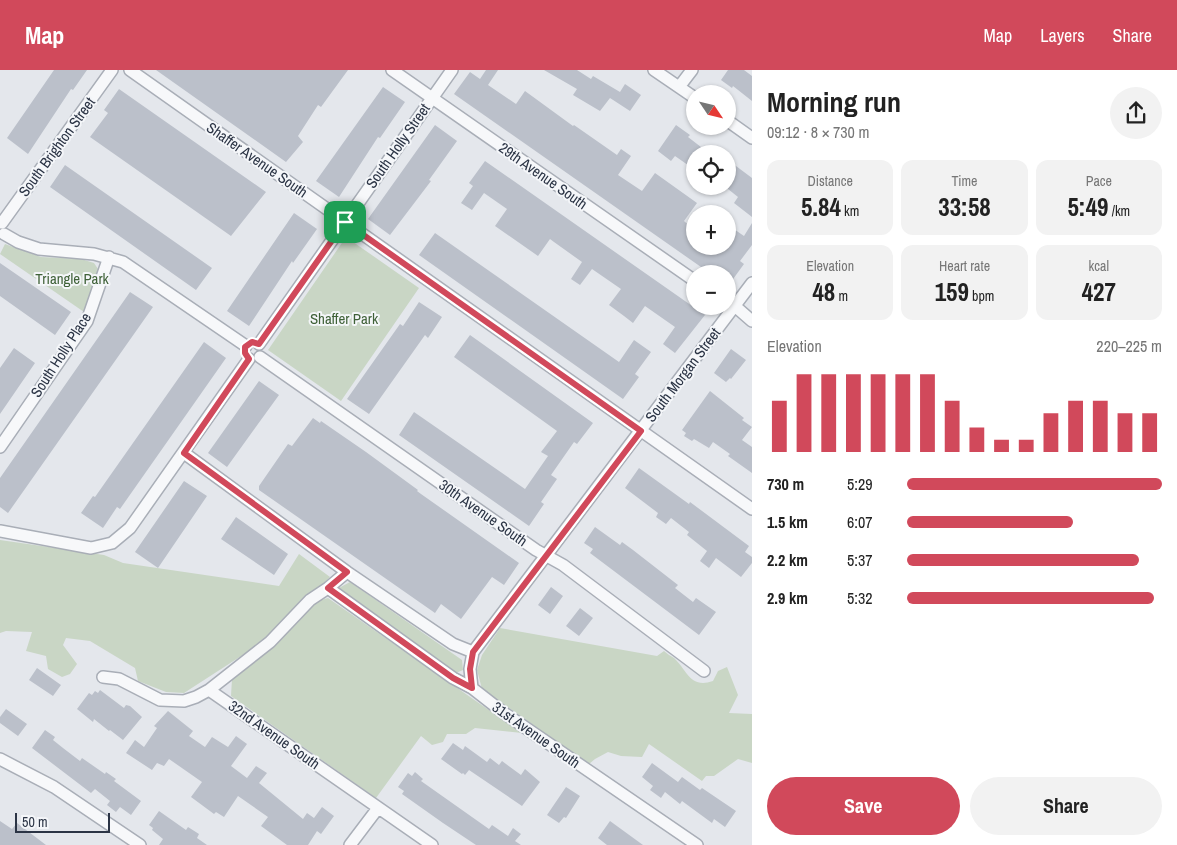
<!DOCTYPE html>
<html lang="en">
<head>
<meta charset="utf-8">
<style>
	:root { --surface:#fff; --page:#f2f2f2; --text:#222; --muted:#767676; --accent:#d1495b }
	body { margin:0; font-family:"Archivo Narrow",sans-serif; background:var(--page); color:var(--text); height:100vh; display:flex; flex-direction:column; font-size:19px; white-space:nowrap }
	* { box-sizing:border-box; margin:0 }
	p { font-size:16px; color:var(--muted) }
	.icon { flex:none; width:28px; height:28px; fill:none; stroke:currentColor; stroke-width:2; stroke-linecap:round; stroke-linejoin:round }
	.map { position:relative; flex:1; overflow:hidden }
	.details { display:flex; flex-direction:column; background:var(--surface); width:425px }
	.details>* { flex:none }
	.needle { width:32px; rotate:125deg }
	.fabs { position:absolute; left:686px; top:15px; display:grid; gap:10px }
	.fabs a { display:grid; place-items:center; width:50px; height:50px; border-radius:50%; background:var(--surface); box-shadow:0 1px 4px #0004; font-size:25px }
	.scale { position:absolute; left:15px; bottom:12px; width:95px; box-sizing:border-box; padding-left:5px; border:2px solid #2b3445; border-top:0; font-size:14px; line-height:18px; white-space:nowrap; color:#2b3445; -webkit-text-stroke:4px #f4f6f9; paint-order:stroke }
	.pin { position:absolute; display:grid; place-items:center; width:42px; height:42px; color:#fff; margin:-21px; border-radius:10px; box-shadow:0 2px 8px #0006 }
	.round { display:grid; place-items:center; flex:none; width:52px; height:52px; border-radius:26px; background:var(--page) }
	.headline { display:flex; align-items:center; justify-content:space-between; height:85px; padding:0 15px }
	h1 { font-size:28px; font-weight:700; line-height:38px }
	.figures { display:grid; grid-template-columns:repeat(3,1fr); gap:8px; height:85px; padding:5px 15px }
	.figures div { display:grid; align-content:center; border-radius:12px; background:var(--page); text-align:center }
	.figures b { font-size:25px; font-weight:700 }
	.figures small { font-size:14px; font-weight:400 }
	.figures p { font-size:14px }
	.chart { height:140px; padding:10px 15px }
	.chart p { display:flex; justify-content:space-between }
	.chart svg { width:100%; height:90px; margin-top:5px; stroke:var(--accent); stroke-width:6 }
	.action { display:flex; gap:10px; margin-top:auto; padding:10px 15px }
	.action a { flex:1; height:58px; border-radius:30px; background:var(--accent); color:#fff; font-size:20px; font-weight:700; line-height:58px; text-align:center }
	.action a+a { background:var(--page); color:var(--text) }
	ul { padding:0 15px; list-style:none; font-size:16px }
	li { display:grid; grid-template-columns:80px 60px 1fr; align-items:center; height:38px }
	li i { height:12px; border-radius:6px; background:var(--accent) }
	header { display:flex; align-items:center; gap:30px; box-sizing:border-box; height:70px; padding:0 25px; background:var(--accent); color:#fff }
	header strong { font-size:24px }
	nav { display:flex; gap:28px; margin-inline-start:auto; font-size:18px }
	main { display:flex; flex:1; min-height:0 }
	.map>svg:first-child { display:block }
	.green { fill:#c9d6c5 }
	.building { fill:#bbc0ca }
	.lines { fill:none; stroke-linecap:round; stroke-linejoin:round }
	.minor-casing { stroke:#a9aeb7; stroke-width:14 }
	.minor { stroke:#f7f8fa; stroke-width:11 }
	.route-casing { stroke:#fff; stroke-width:10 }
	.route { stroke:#d1495b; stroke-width:6 }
	.labels { text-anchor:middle; stroke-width:4; stroke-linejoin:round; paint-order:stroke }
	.street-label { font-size:15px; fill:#2b3445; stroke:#f4f6f9 }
	.park-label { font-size:15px; fill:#3f6138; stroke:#f4f6f9 }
</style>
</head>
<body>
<header>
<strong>Map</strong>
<nav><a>Map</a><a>Layers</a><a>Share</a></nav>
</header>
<main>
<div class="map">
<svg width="752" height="775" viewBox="0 0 752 775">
	<rect width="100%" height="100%" fill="#e4e7ec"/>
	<path class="green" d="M346,167L419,218L341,331L268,280Z
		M5,174L41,187L81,189L94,193L98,199L84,242L0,184Z
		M0,470L104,485L123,493L279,516L299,484L330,507L271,564L252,579L184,623L166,622L138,611L135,598L90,571L66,568L63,575L77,594L70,604L62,607L48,599L46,586L26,581L32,562L6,561L0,563Z
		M350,512L462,590L463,600L456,603L337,519Z
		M328,528L522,663L475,658L466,664H447L443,672L432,675L421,666L376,728L231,626L232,609L273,577L318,531Z
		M500,558L657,586L664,581C667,584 671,586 674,588C687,600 690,619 713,611L718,601L727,597L738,625L729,643L752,644V693L738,689L714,706H706L702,711L649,674L642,687L621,686L608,682L595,689L589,694L482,619L477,600L482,585Z"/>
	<path class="building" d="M54,0H87L73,20L71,19L28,84L7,68Z
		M156,0H348L321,37L318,35L298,66L303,72L286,92Z
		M486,0H498L488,15L516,34L525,21L573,56L574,55L617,85L621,79L631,86L618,105L642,121L655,103L697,133L684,151L695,161V176H728V155L744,166L752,153V175L740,191L744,194L728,216V204H711L454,24L470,2L480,9Z
		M544,0H577L591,9L593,6L620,22L625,14L641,25L630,41L610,28L600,41L573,25L577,19Z
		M728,0H744L752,6V31L733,16L732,18L721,10Z
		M383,17L405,32L380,68L378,67L339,127L316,111Z
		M119,19L266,122L231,166L90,67L108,43L104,40Z
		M435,55L457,71L429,110L431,111L390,165L368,149Z
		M676,55L690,65L688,67L710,84H695V100L675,86L671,91L658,81Z
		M728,90L752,108V147L734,133L738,127L728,119Z
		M485,91L705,245L675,283L663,274L675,257L645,236L633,253L624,246L609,235L621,219L592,199L580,215L571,209L582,192L554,172L550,169L538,186L495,156L507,139L484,123L472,140L461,133L473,116L469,113Z
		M65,95L212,198L196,220L50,117Z
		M294,143L317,159L293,193L292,191L249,256L227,241Z
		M435,163L619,292L634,270L651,282L635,304L639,307L623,329L419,185Z
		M0,193L71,242L55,265L0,226Z
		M130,222L153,237L8,443L0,437V408Z
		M419,232L442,247L428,268L425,265L369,344L347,329L400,254L403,256Z
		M470,265L593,353L577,374L574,372L551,405L557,409L541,432L544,434L529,456L399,365L414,342L525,419L548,386L541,382L557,361L454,287Z
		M204,272L226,288L120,439L117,437L103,458L81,443L93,426L95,427Z
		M14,278L35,293L0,344V298Z
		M731,279L746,290L731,309L730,308L726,312L714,303Z
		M259,311L279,325L227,397L208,383Z
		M710,321L744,348L742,350L752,357L742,370L752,377V403L728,386L730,384L713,372L709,378L694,369L692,371L684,366L686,363L682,360Z
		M313,348L320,353L321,351L366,382L418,420L417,421L421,424L519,493L504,515L492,507L461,549L441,534L435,543L259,420V416L288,374L292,376Z
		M639,398L689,434L690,432L749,476L745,482L752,487V493L741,507L716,488L709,498L700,491L707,481L687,465L689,462L671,448L666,454L656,447L658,443L625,418Z
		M184,411L207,426L158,498L135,482Z
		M236,447L288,484L274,505L221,469Z
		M595,457L620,475L622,472L633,480L678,515L675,518L693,532L696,528L716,542L699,565L590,483L593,479L584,473Z
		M551,517L563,526L550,544L538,535Z
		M580,538L593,548L579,566L566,556Z
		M37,598L61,615L53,626L29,610Z
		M100,620L124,638L126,635L130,636L142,647L123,670L110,660L109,661L94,649L93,652L77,639L89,623L92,625L95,621L98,623Z
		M6,639L27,654L18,666L0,653V647Z
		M168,641L193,661L189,666L205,677L212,667L228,677L236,666L247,674L231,696L247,708L256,696L267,703L259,713L303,749L307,743L314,748L322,737L334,746L321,764L317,761L308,775H287L261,756L268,747L238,726L224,747L216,742L214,744L191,727L202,712L169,689L164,696L157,693L152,700L126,683L135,670L144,677L157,658L154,656Z
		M45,660L55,667L53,670L63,678L80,691L82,688L105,704L106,702L116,709L114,711L141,731L131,745L120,737L116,742L107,735L110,731L95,719L91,723L32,678Z
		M453,673L463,680L465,676L487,692L490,688L499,695L502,691L521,705L525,699L540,712L522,736L469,700L465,705L463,703L462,704L441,689Z
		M652,693L678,712L682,707L700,720L702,718L736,741L725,757L714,749L712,753L682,731L680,734L665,722L661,728L650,720L653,716L642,707Z
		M415,702L423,709L421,711L489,759L492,755L508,766L513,758L521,764L515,771L521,775H476L443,753L402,724L404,721L398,717L408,703L412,706Z
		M566,717L580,726L566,748L564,747L559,753L547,745Z
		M159,741L186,760L188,757L199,764L197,768L207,775H159L163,769L152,760L153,758L149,755Z
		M0,751L12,759L17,753L46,775H0Z
		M610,751L643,775H607L598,768Z"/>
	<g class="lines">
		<g class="minor-casing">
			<path id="minor" d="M130,0L752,439
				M392,0L695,211
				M654,0L695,28
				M679,17L692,0
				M728,51L752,68
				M2,153L112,0
				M4,164L18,172L39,179L94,184L123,192L246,276
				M728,230L752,251
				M259,274L452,0
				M260,287L536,480L563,495L704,601
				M0,377L87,251L109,187
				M184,383L347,502L453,574L473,582
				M0,461L91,478L112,473L130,458L249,289
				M328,518L453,608L472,618L504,643L697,775
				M103,607L119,609L160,630L184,631L196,627L209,620L432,775
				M472,618L470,599L473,582L752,213
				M209,620L270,572L310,530L328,518L347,502
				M0,689L54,717L140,775
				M350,775L378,738"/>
		</g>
		<use href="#minor" class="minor"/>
	</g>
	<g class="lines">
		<g class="route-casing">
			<path id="route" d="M345,152L641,361L473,582L470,599L472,618L453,608L328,518L347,502L184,383L249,289L245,283V277L252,272L259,274Z"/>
		</g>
		<use href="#route" class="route"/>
	</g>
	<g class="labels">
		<g class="street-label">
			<text transform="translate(398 76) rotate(-55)" y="5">South Holly Street</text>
			<text transform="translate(57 77) rotate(-54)" y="5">South Brighton Street</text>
			<text transform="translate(257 90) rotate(35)" y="5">Shaffer Avenue South</text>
			<text transform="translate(543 106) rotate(35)" y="5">29th Avenue South</text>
			<text transform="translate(61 285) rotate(-57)" y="5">South Holly Place</text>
			<text transform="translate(683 305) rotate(-53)" y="5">South Morgan Street</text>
			<text transform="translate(483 443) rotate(35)" y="5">30th Avenue South</text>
			<text transform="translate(274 665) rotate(35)" y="5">32nd Avenue South</text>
			<text transform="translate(536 665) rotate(35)" y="5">31st Avenue South</text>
		</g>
		<g class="park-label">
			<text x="72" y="214">Triangle Park</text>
			<text x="344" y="254">Shaffer Park</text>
		</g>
	</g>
</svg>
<div class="fabs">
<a><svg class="needle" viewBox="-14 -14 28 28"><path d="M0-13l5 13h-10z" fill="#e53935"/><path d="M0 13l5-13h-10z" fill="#767676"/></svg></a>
<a><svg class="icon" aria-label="locate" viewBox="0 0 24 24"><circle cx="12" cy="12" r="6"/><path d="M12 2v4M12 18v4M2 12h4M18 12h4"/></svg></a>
<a>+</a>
<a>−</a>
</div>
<div class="scale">50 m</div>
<div class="pin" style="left:345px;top:152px;background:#1e9e55"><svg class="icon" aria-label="arrive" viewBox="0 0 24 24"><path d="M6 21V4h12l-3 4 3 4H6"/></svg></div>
</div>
<section class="details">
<div class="headline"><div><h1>Morning run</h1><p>09:12 · 8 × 730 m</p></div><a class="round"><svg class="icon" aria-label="share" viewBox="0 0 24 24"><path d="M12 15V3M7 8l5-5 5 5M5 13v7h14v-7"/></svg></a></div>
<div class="figures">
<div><p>Distance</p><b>5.84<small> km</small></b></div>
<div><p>Time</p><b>33:58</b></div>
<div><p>Pace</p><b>5:49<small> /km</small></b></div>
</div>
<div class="figures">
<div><p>Elevation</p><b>48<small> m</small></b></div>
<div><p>Heart rate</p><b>159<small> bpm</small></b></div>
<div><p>kcal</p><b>427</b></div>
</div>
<div class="chart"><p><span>Elevation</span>220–225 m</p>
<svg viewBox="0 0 160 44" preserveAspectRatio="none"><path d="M5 44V19M15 44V6M25 44V6M35 44V6M45 44V6M55 44V6M65 44V6M75 44V19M85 44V32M95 44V38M105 44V38M115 44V25M125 44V19M135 44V19M145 44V25M155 44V25"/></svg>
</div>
<ul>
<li><b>730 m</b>5:29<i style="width:100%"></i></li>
<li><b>1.5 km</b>6:07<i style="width:65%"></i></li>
<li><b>2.2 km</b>5:37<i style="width:91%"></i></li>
<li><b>2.9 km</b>5:32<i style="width:97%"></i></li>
</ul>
<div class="action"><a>Save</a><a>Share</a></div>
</section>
</main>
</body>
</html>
